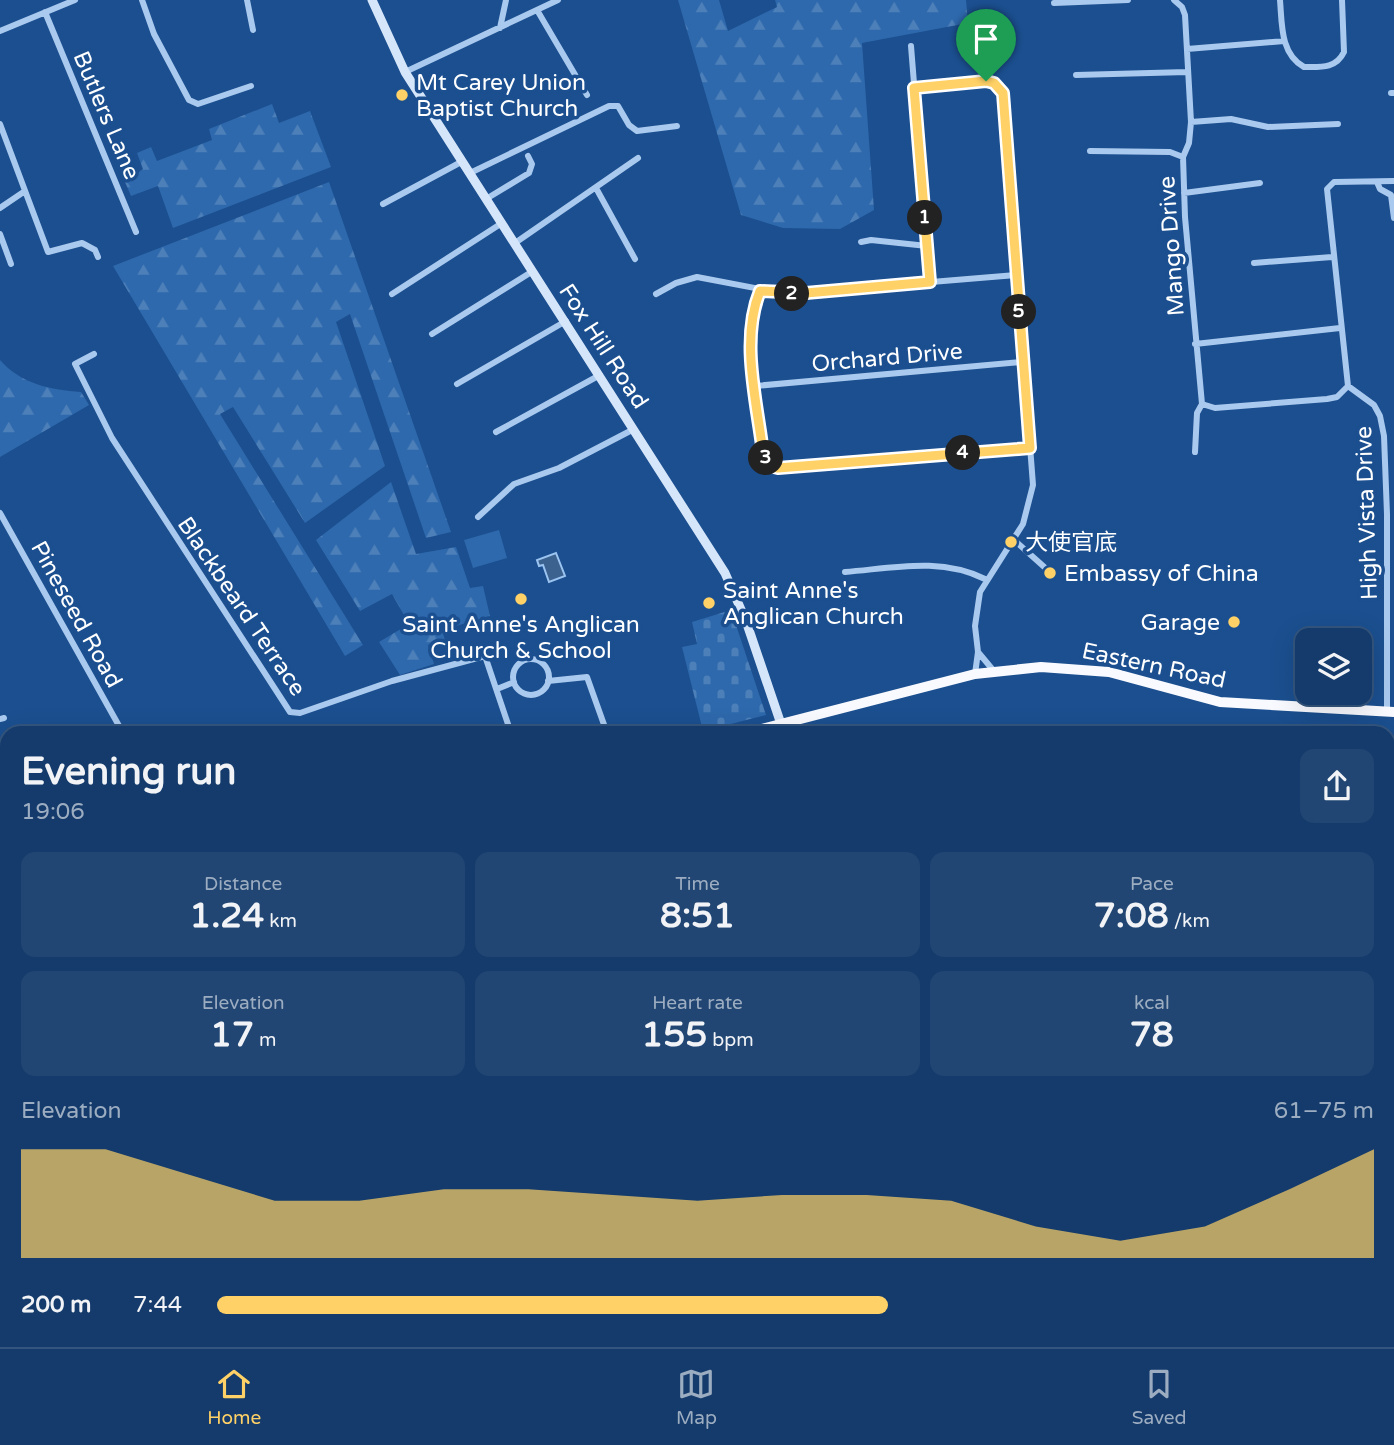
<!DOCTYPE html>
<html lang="en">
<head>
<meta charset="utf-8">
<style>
	:root { --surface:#143b6b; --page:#214673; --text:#f1f3f6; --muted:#9dadc1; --line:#33557e; --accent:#ffd166 }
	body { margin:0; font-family:"Varela Round","Noto Sans SC",sans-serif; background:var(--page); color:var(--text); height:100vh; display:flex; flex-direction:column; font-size:26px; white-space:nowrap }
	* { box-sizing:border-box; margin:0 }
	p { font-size:23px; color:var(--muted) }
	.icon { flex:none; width:38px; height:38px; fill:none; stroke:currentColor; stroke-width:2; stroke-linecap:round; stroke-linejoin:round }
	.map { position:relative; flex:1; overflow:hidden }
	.sheet { position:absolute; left:0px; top:726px; width:1395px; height:621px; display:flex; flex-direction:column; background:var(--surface); border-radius:21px 21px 0 0; box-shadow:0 7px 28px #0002,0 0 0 2px var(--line) }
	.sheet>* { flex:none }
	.fabs { position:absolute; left:1295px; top:628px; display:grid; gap:14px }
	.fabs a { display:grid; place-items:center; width:77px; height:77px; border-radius:14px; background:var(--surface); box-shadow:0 7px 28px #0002,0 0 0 2px var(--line); font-size:35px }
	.pin { position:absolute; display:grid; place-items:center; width:60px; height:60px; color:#fff; margin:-72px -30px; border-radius:50% 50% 50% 0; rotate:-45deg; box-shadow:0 0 7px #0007 }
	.pin .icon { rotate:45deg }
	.km { position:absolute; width:35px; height:35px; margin:-18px; border-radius:50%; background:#222; color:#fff; font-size:19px; line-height:35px; text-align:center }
	.round { display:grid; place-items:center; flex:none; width:74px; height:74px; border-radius:14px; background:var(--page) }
	.summary { display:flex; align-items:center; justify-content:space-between; height:119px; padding:0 21px }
	h1 { font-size:38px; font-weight:700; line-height:52px }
	.figures { display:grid; grid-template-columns:repeat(3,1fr); gap:10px; height:119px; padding:7px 21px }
	.figures div { display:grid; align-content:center; border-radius:14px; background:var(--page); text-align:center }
	.figures b { font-size:35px; font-weight:700 }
	.figures small { font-size:19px; font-weight:400 }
	.figures p { font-size:19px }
	.chart { height:196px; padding:14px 21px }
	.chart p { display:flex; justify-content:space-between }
	.chart svg { width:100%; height:126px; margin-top:7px; fill:var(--accent); opacity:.7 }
	ul { padding:0 21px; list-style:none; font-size:23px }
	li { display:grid; grid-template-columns:112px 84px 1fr; align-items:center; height:52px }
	li i { height:18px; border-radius:9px; background:var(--accent) }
	.tab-bar { display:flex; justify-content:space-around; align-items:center; height:98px; border-top:2px solid var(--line); background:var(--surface); font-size:19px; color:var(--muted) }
	.tab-bar a { display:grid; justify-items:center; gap:4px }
	.tab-bar .on { color:var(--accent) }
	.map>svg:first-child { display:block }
	.forest { fill:url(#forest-firs) }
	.cemetery { fill:url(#cemetery-stones) }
	.pitch { fill:#2e69ad }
	.water { fill:#3c6290; stroke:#9cc4f0; stroke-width:2 }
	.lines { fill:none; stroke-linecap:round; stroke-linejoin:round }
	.minor { stroke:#a9c9ee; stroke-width:6 }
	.secondary { stroke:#d6e6fa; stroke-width:9 }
	.trunk { stroke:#f8faff; stroke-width:10 }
	.route-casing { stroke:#fff; stroke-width:14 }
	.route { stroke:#ffd166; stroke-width:9 }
	.poi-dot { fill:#ffd166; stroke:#1b4f8f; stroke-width:2.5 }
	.labels { text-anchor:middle; stroke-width:7; stroke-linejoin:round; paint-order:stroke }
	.poi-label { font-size:23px; fill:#fff; stroke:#1b4f8f; text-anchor:start }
	.street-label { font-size:23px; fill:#fff; stroke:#1b4f8f }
</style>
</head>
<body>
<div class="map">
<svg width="1394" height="1347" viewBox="0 0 1394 1347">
	<defs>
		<pattern id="forest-firs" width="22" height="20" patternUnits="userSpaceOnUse" patternTransform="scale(1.75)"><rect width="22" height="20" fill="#2e69ad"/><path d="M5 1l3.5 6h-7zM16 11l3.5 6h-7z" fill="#4d80b9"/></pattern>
		<pattern id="cemetery-stones" width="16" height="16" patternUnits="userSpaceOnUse" patternTransform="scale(1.75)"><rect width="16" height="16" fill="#2e69ad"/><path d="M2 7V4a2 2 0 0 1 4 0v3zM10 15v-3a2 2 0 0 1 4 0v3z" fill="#4d80b9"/></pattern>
	</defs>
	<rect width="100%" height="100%" fill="#1b4f8f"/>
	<path class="forest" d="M678,0H719L728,31L777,7L775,0H966L968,23L862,43L874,210L840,229L783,228L741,215Z
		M272,104L279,123L310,111L331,167L173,228L158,186L131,196L125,182L143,169L137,153L151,147L157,161L212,140L209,129Z
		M329,182L451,532L426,538L350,314L336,322L385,466L305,523L233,407L220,414L363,645L345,656L113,266Z
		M0,360C21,384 51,390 81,392L89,405L0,457Z
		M391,482L416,554L456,547L470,588L483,586L490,616L442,630L445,640L428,645L434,664L400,675L379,642L409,624L392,594L360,611L316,540Z"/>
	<path class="cemetery" d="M731,610L766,715L703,731L682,647L697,644L692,622Z"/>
	<path class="pitch" d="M499,530L507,558L473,568L464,540Z"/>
	<path class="water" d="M556,553L565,576L549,582L543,565L539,566L537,560Z
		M1388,875H1394V1347H0V1021L7,1020V1340H1388Z"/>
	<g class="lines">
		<path class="minor" d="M142,0L154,34L189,100L198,104L251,86
			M247,0L253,30
			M1174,0L1182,7L1185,15L1191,122L1189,143L1183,157L1185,217L1202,404L1197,413L1195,452
			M1280,0C1282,23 1280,54 1304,67C1320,67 1336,69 1344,52L1342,0
			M1054,3L1128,0
			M537,10L587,95
			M45,12L136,232
			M500,28L506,0
			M0,31L75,0
			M911,46L930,283
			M1187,49L1284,41
			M405,72L558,0
			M1076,75L1187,72
			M914,87L986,81L994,83L1003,93L1033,485L1023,524L980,592L975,626L978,652L975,674
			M1391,93H1394
			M1191,122L1231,119L1268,127L1338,124
			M0,124L48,252L82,243L95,250L98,257
			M1090,151L1170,152L1183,157
			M470,173L609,106H618L629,125L637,131L677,126
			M1377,182L1380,189L1391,195L1394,218
			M596,188L635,259
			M1184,193L1260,183
			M486,199L529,173L532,164L528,156
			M383,204L463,161
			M0,208L25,191
			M0,234L11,264
			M861,242L871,240L927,246
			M515,243L638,158
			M1254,263L1332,257
			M760,291C740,340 757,402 763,453L769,465L778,468L1030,448
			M392,294L502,223
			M656,294L676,283L697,277L786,294L1016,275
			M432,334L533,271
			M1195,344L1340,328
			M94,354L75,364L112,438L290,712L300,713L392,681L485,656L511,733
			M457,384L566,321
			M755,386L1022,362
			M1202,404L1215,408L1327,399L1337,397L1348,386
			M496,432L600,375
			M0,513L123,733
			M478,517L514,484L559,468L634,429
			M1014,540L1051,573
			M845,572C894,568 940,557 985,579
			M978,652L993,670
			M513 677a18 18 0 1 1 36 0a18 18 0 1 1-36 0Z
			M548,681L587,677L607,733
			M497,689L514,682
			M1387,712V514L1384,436L1380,416L1374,405L1348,386L1327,189L1334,182L1394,181
			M0,719L4,718
			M153,733L160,732
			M1388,819L1394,818
			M0,847L7,849"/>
		<path class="secondary" d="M372,0L405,72L725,573L746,621L781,724"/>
		<path class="trunk" d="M746,733L975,674L1041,667L1109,672L1220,702L1394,712
			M0,993L7,992"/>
	</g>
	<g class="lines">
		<g class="route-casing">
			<path id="route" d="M986,81L994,83L1003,93L1030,448L778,468L769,466L763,453C757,402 740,340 760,291L806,293L930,282L914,88Z"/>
		</g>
		<use href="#route" class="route"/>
	</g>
	<g class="poi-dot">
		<circle cx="402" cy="95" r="7"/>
		<circle cx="1011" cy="542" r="7"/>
		<circle cx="1050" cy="573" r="7"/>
		<circle cx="521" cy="599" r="7"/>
		<circle cx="709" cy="603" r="7"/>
		<circle cx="1234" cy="622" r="7"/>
	</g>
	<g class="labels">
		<g class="poi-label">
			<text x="416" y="90">Mt Carey Union<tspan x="416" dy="26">Baptist Church</tspan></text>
			<text x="1025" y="550">大使官底</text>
			<text x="1064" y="581">Embassy of China</text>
			<text x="723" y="598">Saint Anne's<tspan x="723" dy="26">Anglican Church</tspan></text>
			<text x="1220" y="630" text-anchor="end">Garage</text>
			<text x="521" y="632" text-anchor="middle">Saint Anne's Anglican<tspan x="521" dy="26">Church &amp; School</tspan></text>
		</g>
		<g class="street-label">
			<text transform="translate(107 115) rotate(67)" y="8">Butlers Lane</text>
			<text transform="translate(1171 246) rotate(-94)" y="8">Mango Drive</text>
			<text transform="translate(604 346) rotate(57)" y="8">Fox Hill Road</text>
			<text transform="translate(887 357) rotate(-5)" y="8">Orchard Drive</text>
			<text transform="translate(1366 513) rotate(-92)" y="8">High Vista Drive</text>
			<text transform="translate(242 606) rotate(56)" y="8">Blackbeard Terrace</text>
			<text transform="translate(77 614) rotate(61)" y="8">Pineseed Road</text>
			<text transform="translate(1154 665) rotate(12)" y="8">Eastern Road</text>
		</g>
	</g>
</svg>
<div class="fabs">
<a><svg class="icon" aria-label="layers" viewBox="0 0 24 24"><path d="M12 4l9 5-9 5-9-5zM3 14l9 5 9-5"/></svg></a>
</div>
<div class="pin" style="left:986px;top:81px;background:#1e9e55"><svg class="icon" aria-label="arrive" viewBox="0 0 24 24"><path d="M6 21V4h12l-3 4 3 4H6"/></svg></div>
<b class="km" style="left:925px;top:218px">1</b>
<b class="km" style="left:792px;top:294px">2</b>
<b class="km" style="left:766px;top:458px">3</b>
<b class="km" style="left:963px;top:453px">4</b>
<b class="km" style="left:1019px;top:312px">5</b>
<section class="sheet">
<div class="summary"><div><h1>Evening run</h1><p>19:06</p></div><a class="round"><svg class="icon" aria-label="share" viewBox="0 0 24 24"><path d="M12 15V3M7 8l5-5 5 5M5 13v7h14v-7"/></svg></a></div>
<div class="figures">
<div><p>Distance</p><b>1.24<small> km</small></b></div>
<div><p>Time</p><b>8:51</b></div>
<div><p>Pace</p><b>7:08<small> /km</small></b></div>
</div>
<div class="figures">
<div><p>Elevation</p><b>17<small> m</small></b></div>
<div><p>Heart rate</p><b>155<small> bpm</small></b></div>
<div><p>kcal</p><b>78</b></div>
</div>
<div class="chart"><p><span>Elevation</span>61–75 m</p>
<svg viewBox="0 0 160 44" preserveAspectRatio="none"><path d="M0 44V6L10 6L20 15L30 24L40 24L50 20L60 20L70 22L80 24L90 22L100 22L110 24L120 33L130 38L140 33L150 20L160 6V44z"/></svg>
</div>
<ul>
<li><b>200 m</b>7:44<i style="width:58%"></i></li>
</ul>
</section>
</div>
<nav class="tab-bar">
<a class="on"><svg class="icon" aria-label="home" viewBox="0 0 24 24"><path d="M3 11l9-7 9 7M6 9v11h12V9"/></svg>Home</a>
<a><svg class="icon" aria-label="map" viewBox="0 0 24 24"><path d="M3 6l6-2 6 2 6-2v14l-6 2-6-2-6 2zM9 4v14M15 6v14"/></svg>Map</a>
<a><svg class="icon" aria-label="saved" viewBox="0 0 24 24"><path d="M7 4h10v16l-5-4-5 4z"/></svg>Saved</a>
</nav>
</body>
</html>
